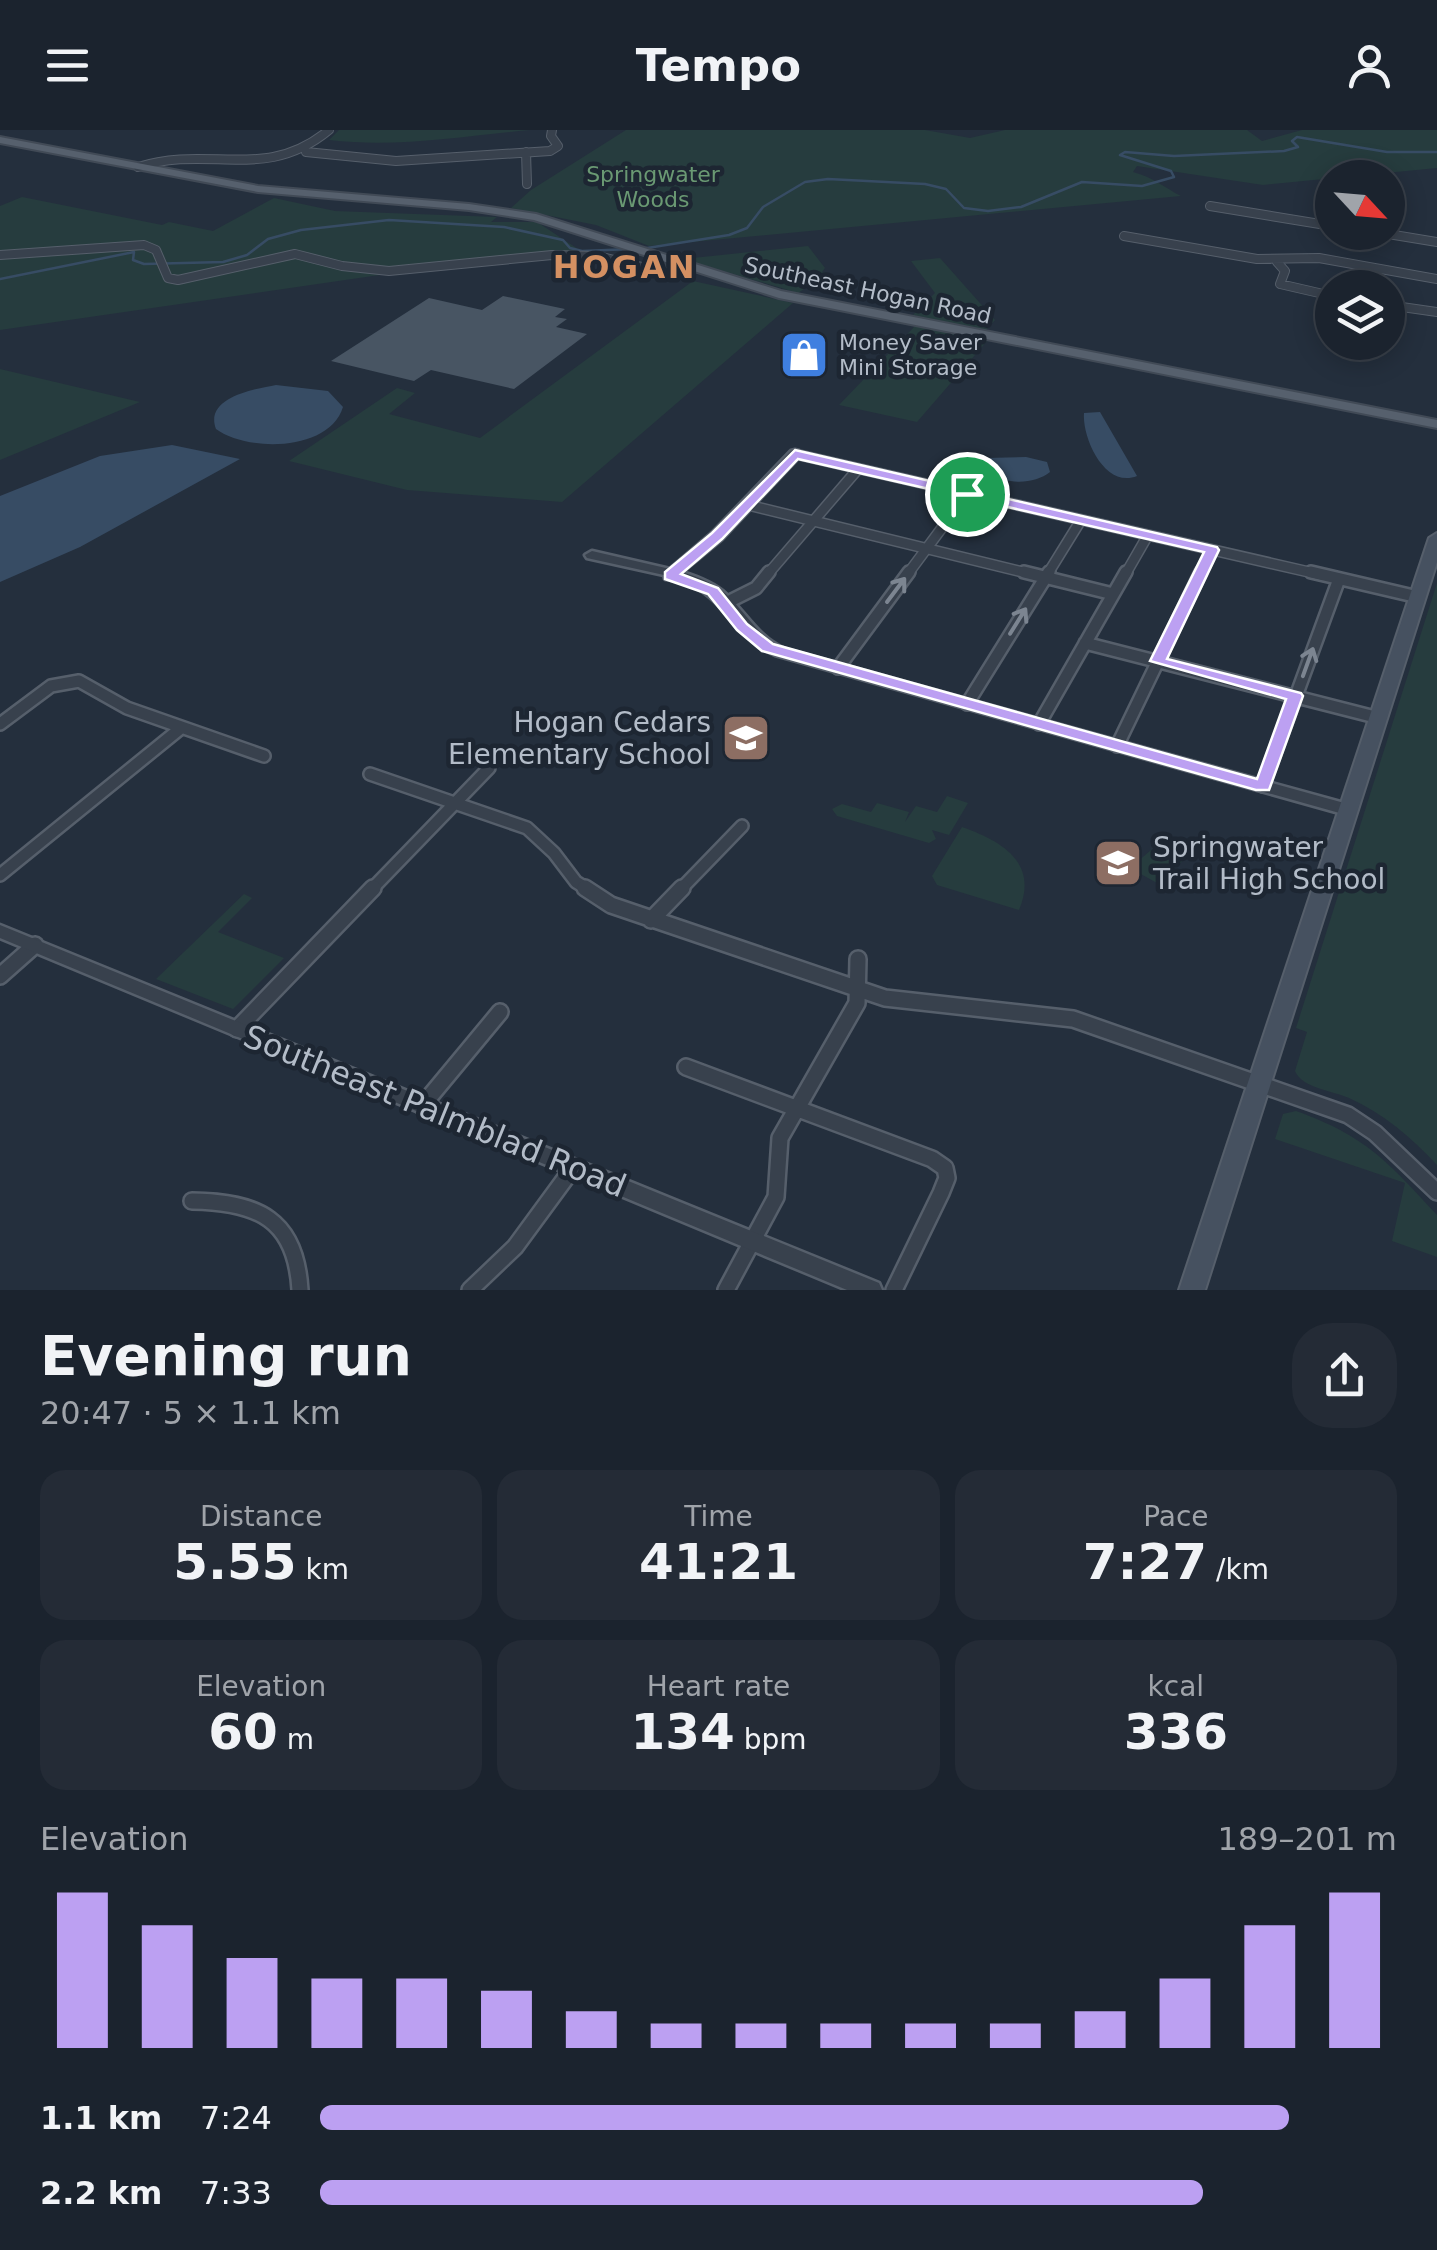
<!DOCTYPE html>
<html lang="en">
<head>
<meta charset="utf-8">
<style>
	:root { --surface:#1b232e; --page:#242b36; --text:#f1f3f6; --muted:#a0a4aa; --line:#39404a; --accent:#bca0f2 }
	body { margin:0; font-family:"DejaVu Sans",sans-serif; background:var(--page); color:var(--text); height:100vh; display:flex; flex-direction:column; font-size:38px; white-space:nowrap }
	* { box-sizing:border-box; margin:0 }
	p { font-size:32px; color:var(--muted) }
	.icon { flex:none; width:55px; height:55px; fill:none; stroke:currentColor; stroke-width:2; stroke-linecap:round; stroke-linejoin:round }
	.map { position:relative; height:1160px; overflow:hidden }
	.sheet { display:flex; flex-direction:column; background:var(--surface); flex:1 }
	.sheet>* { flex:none }
	.needle { width:65px; rotate:116deg }
	.controls { position:absolute; left:1315px; top:30px; display:grid; gap:20px }
	.controls a { display:grid; place-items:center; width:90px; height:90px; border-radius:50%; background:var(--surface); box-shadow:0 5px 25px #0003,0 0 0 2px var(--line); font-size:50px }
	.pin { position:absolute; display:grid; place-items:center; width:85px; height:85px; color:#fff; margin:-42px; border:5px solid #fff; border-radius:50%; box-shadow:0 2px 10px #0007 }
	.round { display:grid; place-items:center; flex:none; width:105px; height:105px; border-radius:40px; background:var(--page) }
	.headline { display:flex; align-items:center; justify-content:space-between; height:170px; padding:0 40px }
	h1 { font-size:55px; font-weight:700; line-height:75px }
	.figures { display:grid; grid-template-columns:repeat(3,1fr); gap:15px; height:170px; padding:10px 40px }
	.figures div { display:grid; align-content:center; border-radius:25px; background:var(--page); text-align:center }
	.figures b { font-size:50px; font-weight:700 }
	.figures small { font-size:28px; font-weight:400 }
	.figures p { font-size:28px }
	.chart { height:280px; padding:20px 40px }
	.chart p { display:flex; justify-content:space-between }
	.chart svg { width:100%; height:180px; margin-top:10px; stroke:var(--accent); stroke-width:6 }
	ul { padding:0 40px; list-style:none; font-size:32px }
	li { display:grid; grid-template-columns:160px 120px 1fr; align-items:center; height:75px }
	li i { height:25px; border-radius:12px; background:var(--accent) }
	header { display:flex; justify-content:space-between; align-items:center; height:130px; padding:0 40px; background:var(--surface); font-size:45px; font-weight:700 }
	.map>svg:first-child { display:block }
	.green { fill:#263c3e }
	.water { fill:#374c64 }
	.lines { fill:none; stroke-linecap:round; stroke-linejoin:round }
	.stream { stroke:#374c64; stroke-width:2.5 }
	.building { fill:#485563 }
	.minor-far3-casing { stroke:#565f6b; stroke-width:10 }
	.minor-far2-casing { stroke:#565f6b; stroke-width:12 }
	.minor-far1-casing { stroke:#565f6b; stroke-width:16 }
	.minor-casing { stroke:#565f6b; stroke-width:20 }
	.tertiary-casing { stroke:#565f6b; stroke-width:5 }
	.secondary-casing { stroke:#565f6b; stroke-width:4 }
	.primary-casing { stroke:#414a56; stroke-width:4 }
	.minor-far3 { stroke:#38414d; stroke-width:8 }
	.minor-far2 { stroke:#38414d; stroke-width:9 }
	.minor-far1 { stroke:#38414d; stroke-width:11 }
	.minor { stroke:#38414d; stroke-width:15 }
	.tertiary { fill:#38414d; fill-rule:evenodd }
	.secondary { fill:#465160; fill-rule:evenodd }
	.primary { fill:#56606d; fill-rule:evenodd }
	.oneway { stroke:#7c8591 }
	.route { fill:#bca0f2; stroke:#fff; stroke-width:2.5; fill-rule:evenodd }
	.labels { text-anchor:middle; stroke-width:9; stroke-linejoin:round; paint-order:stroke }
	.far-park-label { font-size:22px; fill:#6a9973; stroke:#1d2632 }
	.far-street-label { font-size:22px; fill:#b3bcc8; stroke:#1d2632 }
	.far-poi-label { font-size:22px; fill:#b3bcc8; stroke:#1d2632; text-anchor:start }
	.poi-label { font-size:28px; fill:#b3bcc8; stroke:#1d2632; text-anchor:end }
	.far-district-label { font-size:32px; font-weight:bold; letter-spacing:2.5px; fill:#d49062; stroke:#1d2632 }
	.near-street-label { font-size:32px; fill:#b3bcc8; stroke:#1d2632 }
</style>
</head>
<body>
<header><svg class="icon" aria-label="menu" viewBox="0 0 24 24"><path d="M4 6h16M4 12h16M4 18h16"/></svg>Tempo<svg class="icon" aria-label="person" viewBox="0 0 24 24"><circle cx="12" cy="8" r="4"/><path d="M4 21q1-7 8-7t8 7"/></svg></header>
<div class="map">
<svg width="1437" height="1160" viewBox="0 0 1437 1160">
	<rect width="100%" height="100%" fill="#242f3d"/>
	<path class="green" d="M339,0H530C463,6 398,18 329,10Z
		M626,0H925L970,8L1005,0H1247L1262,11L1302,0H1437V38L1263,55L1137,36L1133,42C1153,47 1165,58 1181,66L649,116L596,95L511,78L531,60Z
		M22,67L162,95L169,92L213,101L274,68L335,81L497,87L491,92H537L584,123L414,140L0,200V76Z
		M808,116L825,138L822,142L828,143L798,163L683,129Z
		M940,128L995,190L986,200L913,185L935,163L911,131Z
		M693,151L793,173L562,372L407,360L289,331L397,258L415,263L389,284L480,308Z
		M915,196L988,210L917,292L839,275Z
		M0,239L140,272L0,330Z
		M1437,453V1035C1411,1007 1384,984 1349,968C1333,961 1302,958 1295,941L1307,902L1296,898Z
		M947,666L968,673L949,705L932,700L936,709L929,713L837,686L832,679L842,674L871,682L877,673L909,682L905,692L916,676L937,682Z
		M962,697C1002,711 1039,733 1019,780L937,755L932,746Z
		M1157,715L1184,730L1157,753L1130,738Z
		M244,764L252,768L218,802L284,828L233,879L156,849Z
		M1296,981C1366,1006 1388,1032 1437,1085V1127L1392,1111L1405,1053L1275,1009L1283,984Z"/>
	<path class="water" d="M276,255L328,261L343,277C329,322 247,322 216,299C204,268 254,259 276,255Z
		M1100,282L1137,346C1105,359 1082,308 1084,283Z
		M172,315L240,329L80,417L0,452V366L100,326Z
		M1026,327L1047,332L1050,342C1035,354 1006,356 992,342L975,341L986,328Z"/>
	<g class="lines">
		<path class="stream" d="M641,119L729,105L747,98L763,77L805,52L828,49L925,54L946,59L964,78L988,81L1021,77L1082,52L1142,56L1174,47L1171,41L1120,25L1125,22L1174,26L1284,21L1298,17L1292,11L1297,7L1387,22H1437
			M0,149L134,122L133,130L144,134L223,132L247,125L268,109L301,100L389,90L504,97L563,110L570,118L582,121L632,119"/>
	</g>
	<path class="building" d="M503,166L565,179L555,187L567,189L556,197L587,204L514,259L431,240L414,251L331,231L429,168L482,180Z"/>
	<g class="lines">
		<g class="minor-far3-casing">
			<path id="minor-far3" d="M306,22L396,31L550,21L558,16L551,6L552,0
				M526,22L527,54
				M138,37C210,14 265,53 329,0
				M1210,76L1332,96
				M1376,102L1437,112
				M1124,106L1257,129L1319,128L1437,149
				M0,125L144,115L156,120L168,148L178,150L295,124L342,136L389,141L552,125L598,126L646,138L676,131
				M1277,132L1285,141L1280,154L1332,166
				M1388,175L1437,182"/>
		</g>
		<g class="minor-far2-casing">
			<path id="minor-far2" d="M795,324L1322,445
				M748,375L1035,445
				M767,445L858,339
				M907,445L967,364
				M1047,445L1081,390
				M1125,445L1148,405
				M1200,445L1212,420"/>
		</g>
		<g class="minor-far1-casing">
			<path id="minor-far1" d="M1024,442L1113,464
				M1311,442L1418,467
				M726,473L756,458L769,442
				M1085,513L1379,588
				M838,538L909,442
				M967,574L1049,442
				M0,594L51,556L79,551L127,578L264,626
				M1039,594L1126,442
				M1117,616L1201,442
				M370,644L527,698L554,723L576,752L589,760
				M1263,656L1339,449
				M0,745L181,598
				M371,760L489,638
				M680,760L742,696"/>
		</g>
		<g class="minor-casing">
			<path id="minor" d="M585,758L611,775L885,868L1073,889L1348,985L1375,1003L1437,1062
				M651,790L682,758
				M0,846L35,815
				M237,899L373,758
				M686,937L932,1029L945,1038L947,1048L941,1063L894,1160
				M422,976L500,882
				M192,1071C258,1072 296,1089 300,1160
				M470,1160L515,1117L573,1038
				M726,1160L776,1067L780,1008L857,873L858,829"/>
		</g>
		<g class="tertiary-casing">
			<path id="tertiary" d="M795,320L799,321V327L722,409L682,442C698,447 714,453 726,464C747,484 758,507 785,519L1355,676L1357,680L1355,684H1343L775,525C730,505 720,452 665,449L664,445L587,428L585,425L592,421L670,439L712,403L791,321Z
				M0,795L879,1153L882,1160H847L0,808Z"/>
		</g>
		<g class="secondary-casing">
			<path id="secondary" d="M1437,403V432L1205,1160H1179L1429,408Z"/>
		</g>
		<g class="primary-casing">
			<path id="primary" d="M0,7L258,56L469,74L536,84L781,161L1437,290V298L779,168L534,90L469,80L258,62L0,13Z"/>
		</g>
		<use href="#minor-far3" class="minor-far3"/>
		<use href="#minor-far2" class="minor-far2"/>
		<use href="#minor-far1" class="minor-far1"/>
		<use href="#minor" class="minor"/>
		<use href="#tertiary" class="tertiary"/>
		<use href="#secondary" class="secondary"/>
		<use href="#primary" class="primary"/>
	</g>
	<defs><path id="oneway-shaft" d="M-6 0H5M1.5-3L5.5 0L1.5 3" fill="none" stroke-width="1.6" stroke-linecap="round" stroke-linejoin="round" transform="scale(2.5)"/></defs>
	<g class="oneway">
		<use href="#oneway-shaft" transform="translate(896 460) rotate(-53)"/>
		<use href="#oneway-shaft" transform="translate(1018 491) rotate(-58)"/>
		<use href="#oneway-shaft" transform="translate(1308 532) rotate(-70)"/>
	</g>
	<path class="route" d="M795,320L1217,417L1219,420L1167,529L1301,563L1303,566L1269,660H1256L762,521L737,500L708,464L665,449V442L712,403ZM798,329L1204,422L1150,531L1286,569L1257,649L773,514L747,494L718,458L681,444L722,409Z"/>
	<defs>
		<g id="shop-square" transform="scale(2.5)"><rect x="-9" y="-9" width="18" height="18" rx="4" fill="#3f7fe0" stroke="#1d2632"/><path d="M-5-2.5h2.3a2.7 3.5 0 0 1 5.4 0H5L5.5 6h-11ZM-1.5-2.5h3a1.5 2.3 0 0 0-3 0Z" fill="#fff"/></g>
		<g id="school-square" transform="scale(2.5)"><rect x="-9" y="-9" width="18" height="18" rx="4" fill="#8d6e63" stroke="#1d2632"/><path d="M0-5L7-2L0 1L-7-2ZM-4 1L0 2.5L4 1V4Q0 6-4 4Z" fill="#fff"/></g>
	</defs>
	<g fill-rule="evenodd">
		<use href="#shop-square" x="804" y="225"/>
		<use href="#school-square" x="746" y="608"/>
		<use href="#school-square" x="1118" y="733"/>
	</g>
	<g class="labels">
		<g class="far-park-label">
			<text x="653" y="52">Springwater<tspan x="653" dy="25">Woods</tspan></text>
		</g>
		<g class="far-street-label">
			<text transform="translate(868 160) rotate(12)" y="8">Southeast Hogan Road</text>
		</g>
		<g class="far-poi-label">
			<text x="839" y="220">Money Saver<tspan x="839" dy="25">Mini Storage</tspan></text>
		</g>
		<g class="poi-label">
			<text x="711" y="602">Hogan Cedars<tspan x="711" dy="32">Elementary School</tspan></text>
			<text x="1153" y="727" text-anchor="start">Springwater<tspan x="1153" dy="32">Trail High School</tspan></text>
		</g>
		<g class="far-district-label">
			<text x="625" y="148">HOGAN</text>
		</g>
		<g class="near-street-label">
			<text transform="translate(435 981) rotate(22)" y="11">Southeast Palmblad Road</text>
		</g>
	</g>
</svg>
<div class="controls">
<a><svg class="needle" viewBox="-14 -14 28 28"><path d="M0-13l5 13h-10z" fill="#e53935"/><path d="M0 13l5-13h-10z" fill="#a0a4aa"/></svg></a>
<a><svg class="icon" aria-label="layers" viewBox="0 0 24 24"><path d="M12 4l9 5-9 5-9-5zM3 14l9 5 9-5"/></svg></a>
</div>
<div class="pin" style="left:967px;top:364px;background:#1e9e55"><svg class="icon" aria-label="arrive" viewBox="0 0 24 24"><path d="M6 21V4h12l-3 4 3 4H6"/></svg></div>
</div>
<section class="sheet">
<div class="headline"><div><h1>Evening run</h1><p>20:47 · 5 × 1.1 km</p></div><a class="round"><svg class="icon" aria-label="share" viewBox="0 0 24 24"><path d="M12 15V3M7 8l5-5 5 5M5 13v7h14v-7"/></svg></a></div>
<div class="figures">
<div><p>Distance</p><b>5.55<small> km</small></b></div>
<div><p>Time</p><b>41:21</b></div>
<div><p>Pace</p><b>7:27<small> /km</small></b></div>
</div>
<div class="figures">
<div><p>Elevation</p><b>60<small> m</small></b></div>
<div><p>Heart rate</p><b>134<small> bpm</small></b></div>
<div><p>kcal</p><b>336</b></div>
</div>
<div class="chart"><p><span>Elevation</span>189–201 m</p>
<svg viewBox="0 0 160 44" preserveAspectRatio="none"><path d="M5 44V6M15 44V14M25 44V22M35 44V27M45 44V27M55 44V30M65 44V35M75 44V38M85 44V38M95 44V38M105 44V38M115 44V38M125 44V35M135 44V27M145 44V14M155 44V6"/></svg>
</div>
<ul>
<li><b>1.1 km</b>7:24<i style="width:90%"></i></li>
<li><b>2.2 km</b>7:33<i style="width:82%"></i></li>
</ul>
</section>
</body>
</html>
